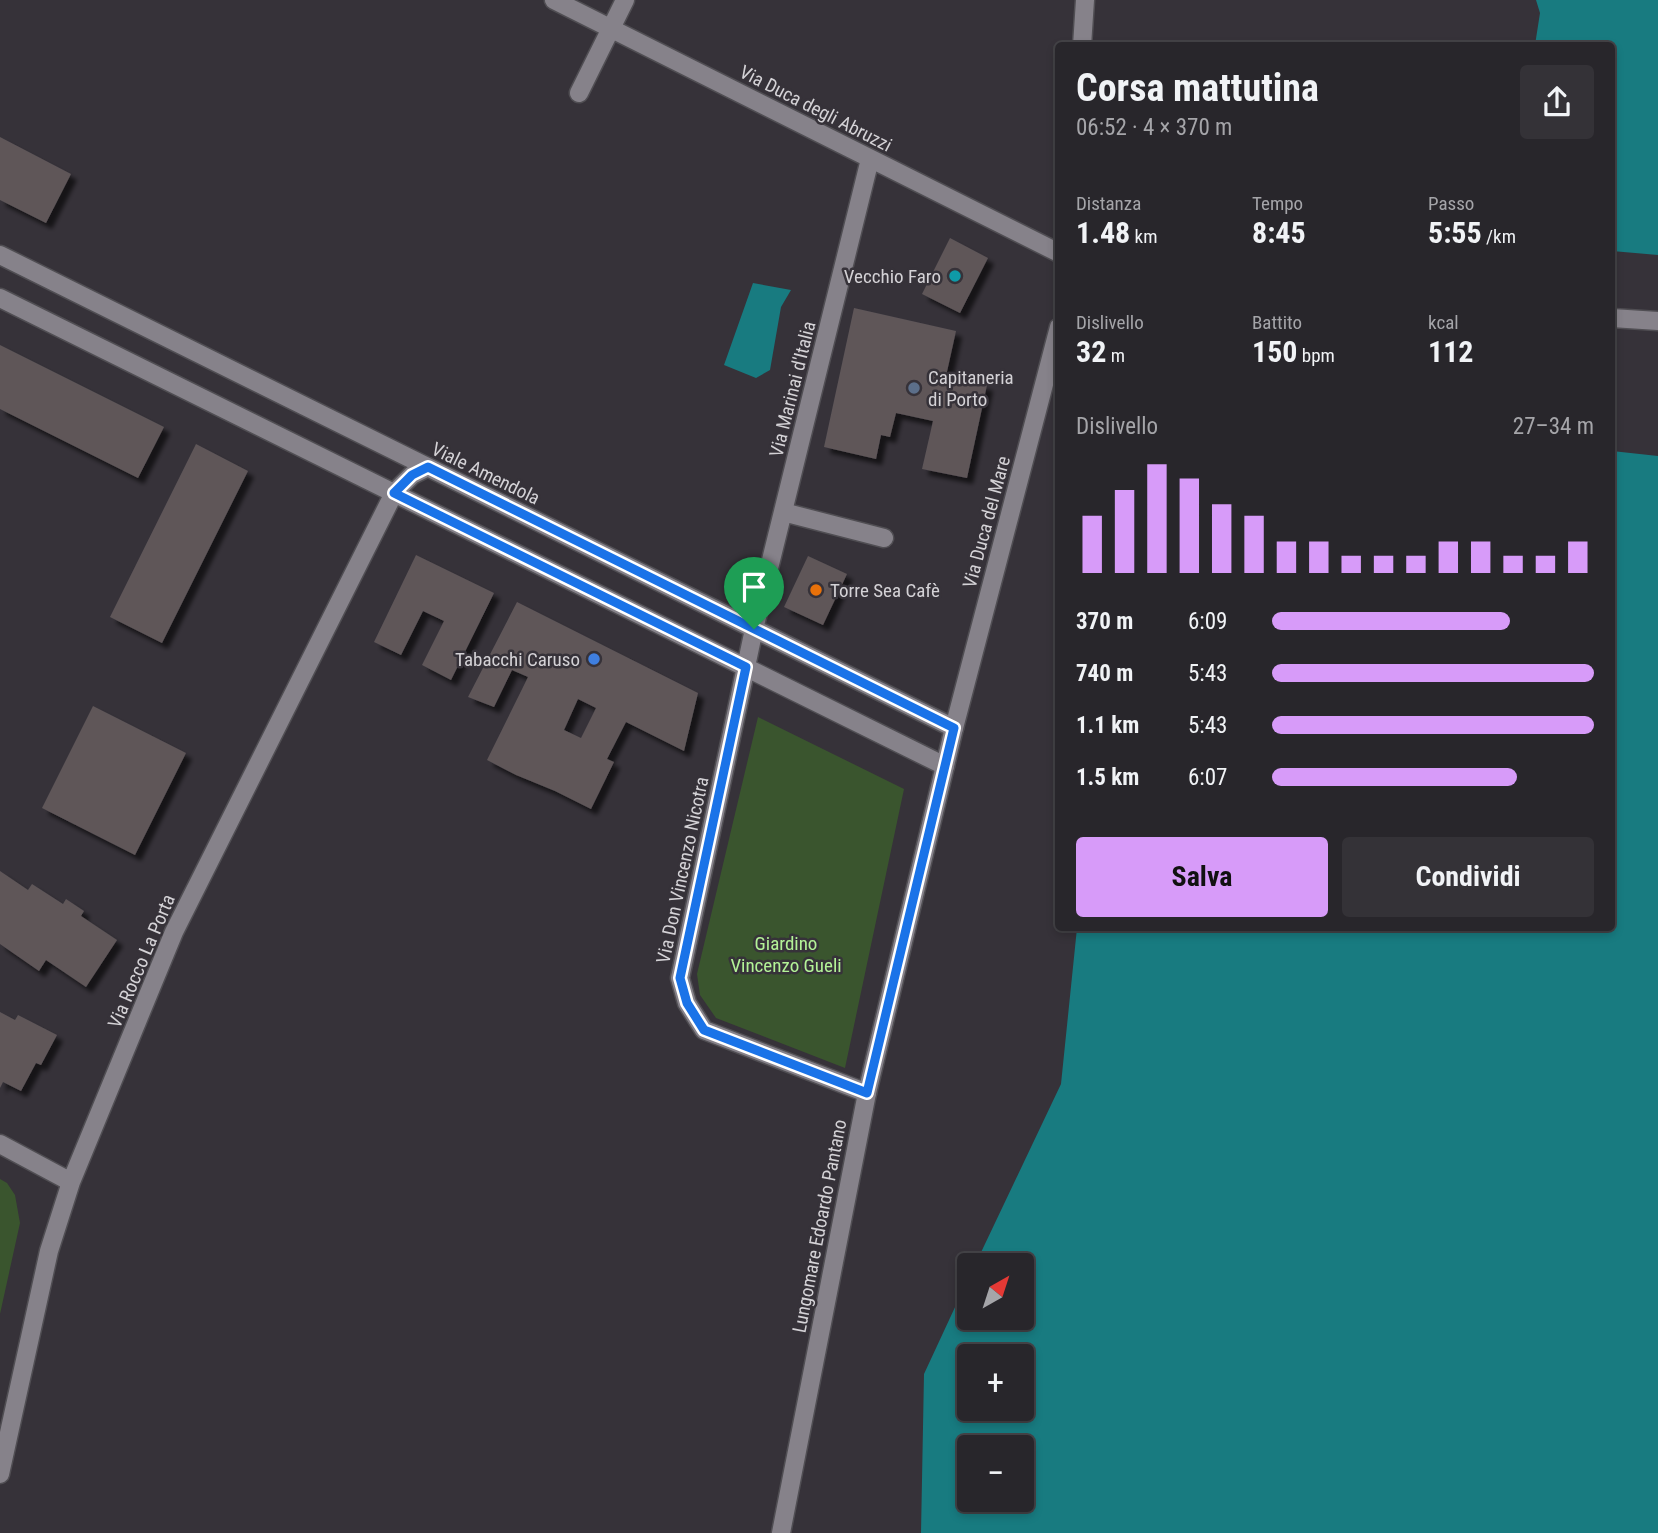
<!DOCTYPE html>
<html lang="it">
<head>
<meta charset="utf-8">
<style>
	:root { --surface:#28262b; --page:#343237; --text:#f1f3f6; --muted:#a5a5a9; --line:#444347; --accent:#d79bf9 }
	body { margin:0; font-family:"Roboto Condensed",sans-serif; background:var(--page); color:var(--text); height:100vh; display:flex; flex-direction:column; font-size:26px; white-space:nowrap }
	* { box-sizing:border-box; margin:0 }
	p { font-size:23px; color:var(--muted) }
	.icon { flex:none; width:38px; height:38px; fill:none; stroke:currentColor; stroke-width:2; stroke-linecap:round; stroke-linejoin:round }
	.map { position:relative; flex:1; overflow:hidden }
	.drawer { position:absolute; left:1055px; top:42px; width:560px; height:889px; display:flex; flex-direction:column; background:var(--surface); border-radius:7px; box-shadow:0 4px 10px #0003,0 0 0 2px var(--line) }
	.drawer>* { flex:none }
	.needle { width:46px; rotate:39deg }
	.fabs { position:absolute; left:957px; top:1253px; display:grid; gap:14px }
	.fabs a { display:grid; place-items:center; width:77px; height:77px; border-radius:7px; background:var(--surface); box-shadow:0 4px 10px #0003,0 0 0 2px var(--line); font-size:35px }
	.pin { position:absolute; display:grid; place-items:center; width:60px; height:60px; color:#fff; margin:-72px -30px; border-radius:50% 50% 50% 0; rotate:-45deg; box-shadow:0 0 7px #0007 }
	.pin .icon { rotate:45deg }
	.round { display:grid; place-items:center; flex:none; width:74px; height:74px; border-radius:7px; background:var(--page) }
	.overview { display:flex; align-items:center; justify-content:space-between; height:119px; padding:0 21px }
	h1 { font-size:38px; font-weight:700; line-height:52px }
	.stats { display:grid; grid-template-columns:repeat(3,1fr); gap:10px; height:119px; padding:7px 21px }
	.stats div { display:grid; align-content:center }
	.stats b { font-size:30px; font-weight:700 }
	.stats small { font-size:19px; font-weight:400 }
	.stats p { font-size:19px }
	.chart { height:196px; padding:14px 21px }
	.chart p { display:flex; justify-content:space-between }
	.chart svg { width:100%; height:126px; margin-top:7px; stroke:var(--accent); stroke-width:6 }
	.action { display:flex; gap:14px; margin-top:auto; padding:14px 21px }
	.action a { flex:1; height:80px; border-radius:7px; background:var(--accent); color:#111; font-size:28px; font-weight:700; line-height:80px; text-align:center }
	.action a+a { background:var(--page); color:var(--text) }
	ul { padding:0 21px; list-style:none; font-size:23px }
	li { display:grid; grid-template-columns:112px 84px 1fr; align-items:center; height:52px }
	li i { height:18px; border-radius:9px; background:var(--accent) }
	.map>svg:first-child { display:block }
	.green { fill:#3a552e }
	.water { fill:#187b80; fill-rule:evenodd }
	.building { fill:#5e5659; fill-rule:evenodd; filter:url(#shadow) }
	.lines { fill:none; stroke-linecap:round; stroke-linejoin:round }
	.service-casing { stroke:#504e53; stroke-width:21 }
	.minor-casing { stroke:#504e53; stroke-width:21 }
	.tertiary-casing { stroke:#504e53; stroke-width:21 }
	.service { stroke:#86828a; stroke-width:18 }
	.minor { stroke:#86828a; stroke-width:18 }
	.tertiary { stroke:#86828a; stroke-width:18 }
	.route-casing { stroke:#fff; stroke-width:14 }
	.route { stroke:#1a73e8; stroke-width:9 }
	.culture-dot { fill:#0f9aa8; stroke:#363239; stroke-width:2.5 }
	.service-dot { fill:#5c6f8a; stroke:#363239; stroke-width:2.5 }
	.food-dot { fill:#e8710a; stroke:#363239; stroke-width:2.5 }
	.shop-dot { fill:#3f7fe0; stroke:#363239; stroke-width:2.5 }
	.labels { text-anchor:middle; stroke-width:5; stroke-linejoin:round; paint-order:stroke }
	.street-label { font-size:19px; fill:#d4d2d6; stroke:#363239 }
	.poi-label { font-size:19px; fill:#d4d2d6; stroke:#363239; text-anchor:end }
	.park-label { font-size:19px; fill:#b3f297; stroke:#363239 }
</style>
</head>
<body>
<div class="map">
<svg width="1658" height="1533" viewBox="0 0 1658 1533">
	<defs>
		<filter id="shadow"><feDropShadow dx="6" dy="6" stdDeviation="2" flood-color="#0009"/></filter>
	</defs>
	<rect width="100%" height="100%" fill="#363239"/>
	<path class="green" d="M758,717L904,789L845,1068L716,1018L700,995L697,974Z
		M0,1179L7,1183L15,1195L20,1223L0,1314Z"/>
	<path class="water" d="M1536,0H1658V255L1612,251V46L1535,45L1540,13Z
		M753,283L791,290L781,307L770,370L756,378L724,365Z
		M1612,451L1658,456V1533H921L924,1374L969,1277L970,1318H1022V1265H975L1061,1084L1077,928H1612ZM970,1356H1022V1409H970ZM970,1447H1022V1500H970Z"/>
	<path class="building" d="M0,137L71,174L46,223L0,200Z
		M950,238L988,258L960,313L922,294Z
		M854,308L956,331L946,376L987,385L967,478L922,469L933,421L896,413L890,437L881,435L876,459L824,447Z
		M0,345L164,427L138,478L0,409Z
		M196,444L248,471L162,643L110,617Z
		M416,555L494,593L451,680L422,665L444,621L423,611L401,655L374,642Z
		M808,556L847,574L823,625L784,607Z
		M517,602L698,693L684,751L626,722L607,759L614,762L591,809L555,791L516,775L487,760L528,677L512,670L494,707L468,697ZM578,699L596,708L581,738L564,730Z
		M93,706L186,753L135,855L42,808Z
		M0,871L28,890L32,884L63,904L66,899L84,911L81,916L117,940L86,987L46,960L39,971L0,944Z
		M0,1012L15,1020L18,1015L57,1035L41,1065L36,1063L21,1091L3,1082L0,1088Z"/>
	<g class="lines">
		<g class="service-casing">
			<path id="service" d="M1612,318L1658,321"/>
		</g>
		<g class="minor-casing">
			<path id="minor" d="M554,0L1059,253
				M579,93L625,0
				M0,255L954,728
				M0,298L945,766
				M783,512L884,538
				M867,1093L704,1030L687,1003L680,978L754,629L870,159
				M0,1144L71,1182
				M0,1474L49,1251L71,1182L174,932L394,493L412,475L428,467"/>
		</g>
		<g class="tertiary-casing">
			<path id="tertiary" d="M1082,46L1085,0
				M781,1533L867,1093L954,728L1059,327"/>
		</g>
		<use href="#service" class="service"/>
		<use href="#minor" class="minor"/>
		<use href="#tertiary" class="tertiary"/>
	</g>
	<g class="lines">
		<g class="route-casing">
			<path id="route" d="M428,467L954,728L867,1093L704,1030L687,1003L680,978L746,667L394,493L412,475Z"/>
		</g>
		<use href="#route" class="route"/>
	</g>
	<circle class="culture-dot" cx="955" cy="276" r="7"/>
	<circle class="service-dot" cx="914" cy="388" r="7"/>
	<circle class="food-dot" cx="816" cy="590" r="7"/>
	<circle class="shop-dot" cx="594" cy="659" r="7"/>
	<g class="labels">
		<g class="street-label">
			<text transform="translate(816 108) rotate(27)" y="7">Via Duca degli Abruzzi</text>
			<text transform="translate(792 389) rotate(-76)" y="7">Via Marinai d'Italia</text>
			<text transform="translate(486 473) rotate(26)" y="7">Viale Amendola</text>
			<text transform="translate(986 522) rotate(-75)" y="7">Via Duca del Mare</text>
			<text transform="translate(682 870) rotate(-78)" y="7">Via Don Vincenzo Nicotra</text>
			<text transform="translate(141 961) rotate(-67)" y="7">Via Rocco La Porta</text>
			<text transform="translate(819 1226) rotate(-79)" y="7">Lungomare Edoardo Pantano</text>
		</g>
		<g class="poi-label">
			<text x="941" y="283">Vecchio Faro</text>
			<text x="928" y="384" text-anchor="start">Capitaneria<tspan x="928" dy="22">di Porto</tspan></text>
			<text x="830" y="597" text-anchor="start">Torre Sea Cafè</text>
			<text x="580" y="666">Tabacchi Caruso</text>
		</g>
		<g class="park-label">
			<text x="786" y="950">Giardino<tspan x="786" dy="22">Vincenzo Gueli</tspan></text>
		</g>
	</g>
</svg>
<div class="fabs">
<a><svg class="needle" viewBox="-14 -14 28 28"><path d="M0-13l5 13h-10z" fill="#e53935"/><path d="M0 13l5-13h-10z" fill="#a5a5a9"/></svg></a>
<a>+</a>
<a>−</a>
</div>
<div class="pin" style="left:754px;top:629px;background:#1e9e55"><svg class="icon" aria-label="arrive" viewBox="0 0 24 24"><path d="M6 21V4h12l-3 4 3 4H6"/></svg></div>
<section class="drawer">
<div class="overview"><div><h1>Corsa mattutina</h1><p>06:52 · 4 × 370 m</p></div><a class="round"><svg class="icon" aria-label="share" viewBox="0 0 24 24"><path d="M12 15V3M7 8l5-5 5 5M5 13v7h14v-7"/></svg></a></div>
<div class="stats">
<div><p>Distanza</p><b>1.48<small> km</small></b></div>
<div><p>Tempo</p><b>8:45</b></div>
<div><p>Passo</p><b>5:55<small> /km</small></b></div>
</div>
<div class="stats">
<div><p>Dislivello</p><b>32<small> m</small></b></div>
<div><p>Battito</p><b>150<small> bpm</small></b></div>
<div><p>kcal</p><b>112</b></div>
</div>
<div class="chart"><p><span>Dislivello</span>27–34 m</p>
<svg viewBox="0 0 160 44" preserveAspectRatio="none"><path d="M5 44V24M15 44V15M25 44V6M35 44V11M45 44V20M55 44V24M65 44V33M75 44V33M85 44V38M95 44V38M105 44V38M115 44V33M125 44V33M135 44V38M145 44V38M155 44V33"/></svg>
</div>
<ul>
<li><b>370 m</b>6:09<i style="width:74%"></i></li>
<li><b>740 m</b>5:43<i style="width:100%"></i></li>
<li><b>1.1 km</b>5:43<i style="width:100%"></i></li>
<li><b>1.5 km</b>6:07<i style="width:76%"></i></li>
</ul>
<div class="action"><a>Salva</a><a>Condividi</a></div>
</section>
</div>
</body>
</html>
